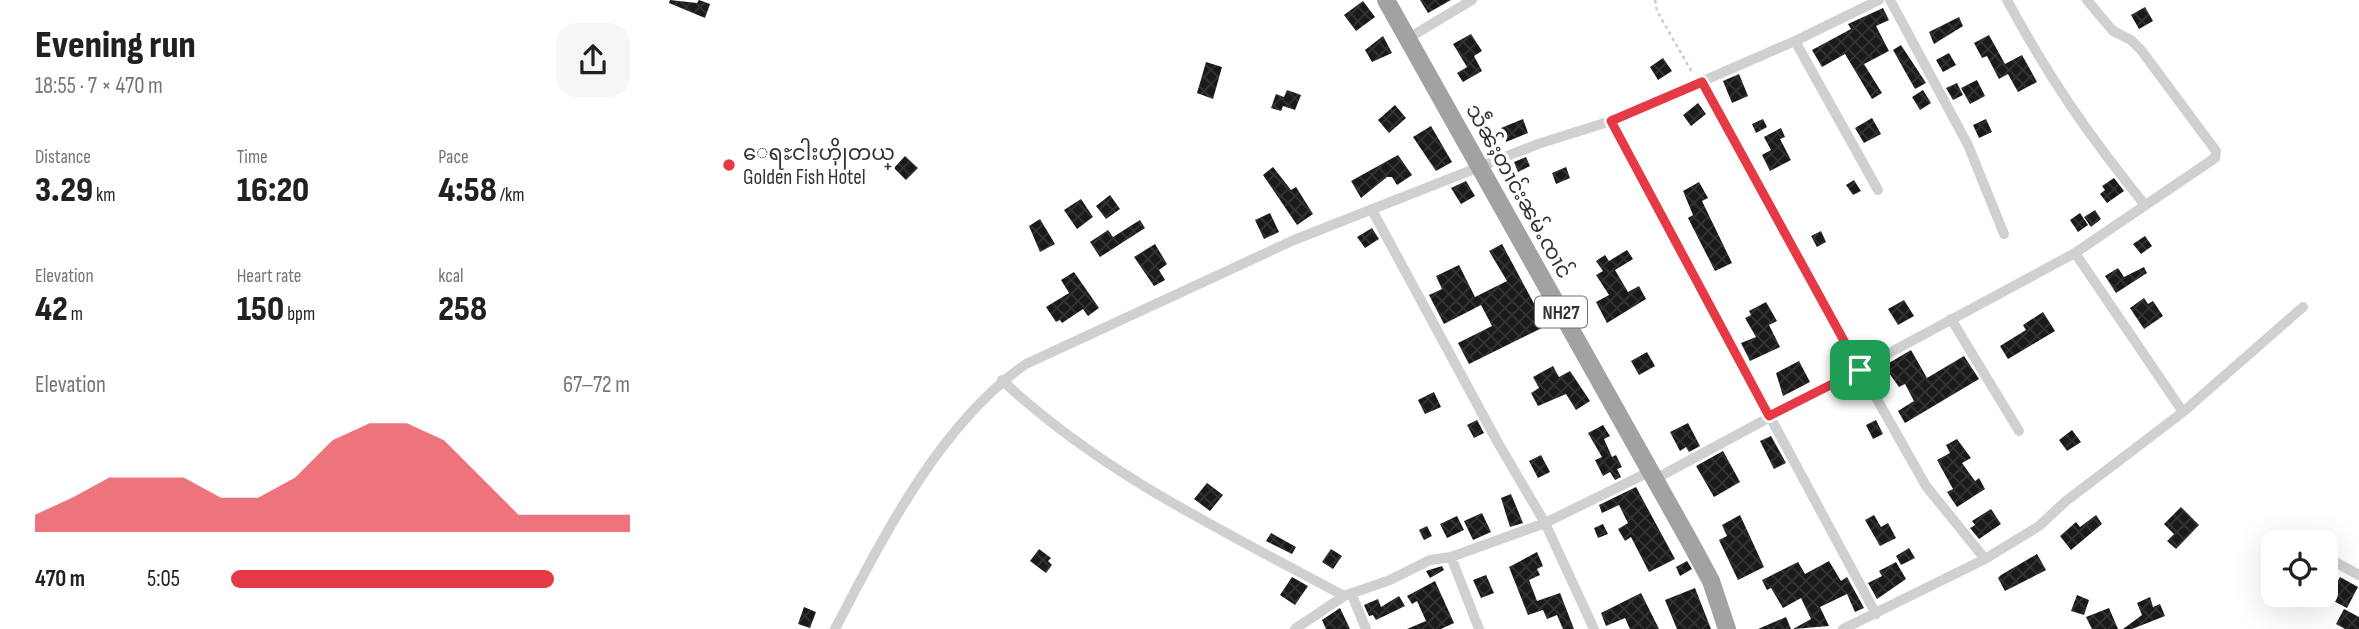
<!DOCTYPE html>
<html lang="en">
<head>
<meta charset="utf-8">
<style>
	:root { --surface:#fff; --page:#f6f6f6; --text:#202124; --muted:#757577; --accent:#e63946 }
	body { margin:0; font-family:"Sofia Sans Condensed","Noto Sans Myanmar",sans-serif; background:var(--page); color:var(--text); height:100vh; display:flex; flex-direction:column; font-size:26px; white-space:nowrap }
	* { box-sizing:border-box; margin:0 }
	p { font-size:23px; color:var(--muted) }
	.icon { flex:none; width:38px; height:38px; fill:none; stroke:currentColor; stroke-width:2; stroke-linecap:round; stroke-linejoin:round }
	.map { position:relative; flex:1; overflow:hidden }
	.details { display:flex; flex-direction:column; background:var(--surface); width:665px }
	.details>* { flex:none }
	.tools { position:absolute; left:1596px; top:530px; display:grid; gap:14px }
	.tools a { display:grid; place-items:center; width:77px; height:77px; border-radius:14px; background:var(--surface); box-shadow:0 7px 28px #0002; font-size:35px }
	.pin { position:absolute; display:grid; place-items:center; width:60px; height:60px; color:#fff; margin:-30px; border-radius:14px; box-shadow:0 4px 10px #0006 }
	.round { display:grid; place-items:center; flex:none; width:74px; height:74px; border-radius:21px; background:var(--page) }
	.overview { display:flex; align-items:center; justify-content:space-between; height:119px; padding:0 35px }
	h1 { font-size:38px; font-weight:800; line-height:52px }
	.figures { display:grid; grid-template-columns:repeat(3,1fr); gap:10px; height:119px; padding:7px 35px }
	.figures div { display:grid; align-content:center }
	.figures b { font-size:35px; font-weight:800 }
	.figures small { font-size:19px; font-weight:400 }
	.figures p { font-size:19px }
	.chart { height:196px; padding:14px 35px }
	.chart p { display:flex; justify-content:space-between }
	.chart svg { width:100%; height:126px; margin-top:7px; fill:var(--accent); opacity:.7 }
	ul { padding:0 35px; list-style:none; font-size:23px }
	li { display:grid; grid-template-columns:112px 84px 1fr; align-items:center; height:52px }
	li i { height:18px; border-radius:9px; background:var(--accent) }
	main { display:flex; flex:1; min-height:0 }
	.map>svg:first-child { display:block }
	.building { fill:url(#building-cross-hatch) }
	.lines { fill:none; stroke-linecap:round; stroke-linejoin:round }
	.path { stroke:#cdcdcd; stroke-width:2.5; stroke-dasharray:3.5 3.5; stroke-linecap:butt }
	.minor { stroke:#d0d0d0; stroke-width:10 }
	.trunk { stroke:#a2a2a2; stroke-width:18 }
	.route-casing { stroke:#fff; stroke-width:14 }
	.route { stroke:#e63946; stroke-width:9 }
	.poi-dot { fill:#e63946; stroke:#fff; stroke-width:2.5 }
	.labels { text-anchor:middle; stroke-width:7; stroke-linejoin:round; paint-order:stroke }
	.shield { fill:#fff; stroke:#707070; stroke-width:2 }
	.shield-label { font-size:19px; font-weight:bold; fill:#333 }
	.poi-label { font-size:21px; fill:#333; stroke:#fff; text-anchor:start }
	.street-label { font-size:21px; fill:#333; stroke:#fff }
</style>
</head>
<body>
<main>
<section class="details">
<div class="overview"><div><h1>Evening run</h1><p>18:55 · 7 × 470 m</p></div><a class="round"><svg class="icon" aria-label="share" viewBox="0 0 24 24"><path d="M12 15V3M7 8l5-5 5 5M5 13v7h14v-7"/></svg></a></div>
<div class="figures">
<div><p>Distance</p><b>3.29<small> km</small></b></div>
<div><p>Time</p><b>16:20</b></div>
<div><p>Pace</p><b>4:58<small> /km</small></b></div>
</div>
<div class="figures">
<div><p>Elevation</p><b>42<small> m</small></b></div>
<div><p>Heart rate</p><b>150<small> bpm</small></b></div>
<div><p>kcal</p><b>258</b></div>
</div>
<div class="chart"><p><span>Elevation</span>67–72 m</p>
<svg viewBox="0 0 160 44" preserveAspectRatio="none"><path d="M0 44V38L10 32L20 25L30 25L40 25L50 32L60 32L70 25L80 12L90 6L100 6L110 12L120 25L130 38L140 38L150 38L160 38V44z"/></svg>
</div>
<ul>
<li><b>470 m</b>5:05<i style="width:81%"></i></li>
</ul>
</section>
<div class="map">
<svg width="1694" height="629" viewBox="0 0 1694 629">
	<defs>
		<pattern id="building-cross-hatch" width="8" height="8" patternUnits="userSpaceOnUse" patternTransform="scale(1.75)"><rect width="8" height="8" fill="#1a1a1a"/><path d="M0 0l8 8M0 8l8-8" fill="none" stroke="#333"/></pattern>
	</defs>
	<rect width="100%" height="100%" fill="#fff"/>
	<path class="building" d="M5,0L32,3L34,0L45,4L40,18L4,3Z
		M755,0H786L763,13Z
		M698,1L710,17L691,31L679,15Z
		M1480,7L1488,21L1474,29L1466,15Z
		M1218,8L1224,20L1211,26L1224,51L1199,64L1217,93L1207,99L1180,54L1157,67L1147,50L1186,29L1183,24Z
		M1294,17L1298,26L1269,44L1264,32Z
		M806,34L817,51L809,56L817,71L798,82L792,73L802,67L788,44Z
		M1324,35L1340,64L1357,55L1372,82L1353,92L1343,74L1334,79L1322,56L1317,58L1309,43Z
		M718,36L727,53L707,62L700,50Z
		M1236,45L1261,83L1250,89L1228,50Z
		M1284,53L1291,65L1278,72L1271,60Z
		M998,58L1007,71L993,80L985,67Z
		M541,62L557,67L548,99L532,93Z
		M1074,74L1083,96L1067,103L1058,81Z
		M1312,80L1320,96L1305,104L1296,88Z
		M1292,83L1298,95L1288,100L1281,88Z
		M622,90L636,95L630,110L618,106L616,111L606,108L611,94L619,97Z
		M1258,90L1266,103L1255,110L1247,97Z
		M1033,103L1041,114L1026,126L1018,115Z
		M730,105L741,118L724,133L713,120Z
		M1207,118L1216,134L1199,143L1190,128Z
		M858,119L863,133L841,142L836,128Z
		M1098,119L1102,127L1091,133L1087,124Z
		M1321,119L1327,132L1314,138L1308,125Z
		M766,126L787,162L771,171L748,137Z
		M1116,128L1120,137L1115,139L1126,160L1105,171L1097,155L1106,150L1099,137Z
		M733,155L747,175L732,185L727,177H722L696,198L686,181Z
		M240,156L253,168L241,180L229,168Z
		M861,157L865,166L853,172L849,162Z
		M608,167L626,190L631,187L648,214L632,225L598,175Z
		M901,167L905,178L891,184L887,173Z
		M1449,178L1459,191L1442,203L1435,194L1440,190L1437,186Z
		M1189,180L1196,191L1188,195L1181,185Z
		M801,181L810,196L796,204L786,188Z
		M1034,182L1043,198L1037,201L1067,263L1050,271L1023,218L1028,215L1018,191Z
		M445,195L455,209L441,219L431,206Z
		M416,199L428,217L412,229L399,210Z
		M1430,210L1436,219L1426,227L1419,217Z
		M605,213L614,232L599,239L590,220Z
		M1415,213L1423,225L1413,232L1405,220Z
		M375,219L390,244L375,252L364,226Z
		M475,220L480,228L435,257L425,242L443,230L448,237Z
		M707,228L714,239L700,248L692,237Z
		M1156,231L1161,242L1152,247L1146,236Z
		M1480,236L1487,246L1476,254L1468,244Z
		M490,244L502,264L494,270L500,280L489,286L469,257Z
		M837,244L881,326L804,364L793,343L827,326L816,305L779,324L764,295L777,289L771,276L794,265L810,297L842,281L824,251Z
		M962,250L968,259L950,270L963,292L974,286L981,299L942,323L931,302L944,295L931,275L938,271L931,261L940,255L944,261Z
		M1479,267L1482,273L1451,293L1440,276L1453,268L1459,277Z
		M409,272L434,308L423,316L418,309L397,323L395,320L391,322L381,307L404,293L396,280Z
		M1479,298L1483,304L1488,301L1498,316L1479,329L1465,308Z
		M1239,300L1249,316L1233,325L1223,309Z
		M1101,302L1112,321L1104,325L1115,347L1085,361L1076,343L1091,337L1080,318L1086,315L1084,311Z
		M1378,312L1390,331L1343,359L1335,346L1361,330L1358,325Z
		M1246,350L1262,378L1299,356L1314,379L1240,423L1233,411L1249,401L1240,384L1234,387L1219,366Z
		M982,352L990,366L974,375L966,361Z
		M1134,361L1145,382L1118,396L1111,373Z
		M888,366L894,377L905,371L925,401L911,410L901,394L873,406L866,393L874,388L868,377Z
		M769,392L776,407L760,414L753,400Z
		M812,420L819,433L809,438L802,425Z
		M1211,420L1218,434L1208,439L1201,425Z
		M1023,423L1035,446L1024,452L1021,447L1015,451L1005,432Z
		M938,425L945,436L939,439L947,457L951,455L957,467L952,469L956,477L950,480L945,472L938,476L930,460L937,457L923,433Z
		M1407,430L1416,442L1402,451L1394,440Z
		M1106,436L1121,463L1109,469L1095,441Z
		M1292,439L1306,458L1297,463L1310,481L1314,478L1320,489L1292,507L1282,492L1288,489L1272,460L1285,453L1281,445Z
		M1058,451L1075,482L1049,497L1031,466Z
		M876,455L885,472L873,478L864,461Z
		M542,483L558,495L545,511L529,499Z
		M971,487L1010,559L984,572L966,537L960,541L953,529L963,523L954,505L937,513L934,505Z
		M846,494L858,523L845,527L836,498Z
		M1516,507L1534,525L1511,549L1502,541L1509,534L1499,524Z
		M1326,509L1336,524L1314,539L1305,528L1310,525L1307,521Z
		M817,513L826,532L808,540L799,521Z
		M1075,515L1099,567L1073,580L1054,540L1062,536L1057,525Z
		M1209,515L1216,527L1223,523L1231,538L1215,546L1200,520Z
		M1431,515L1437,524L1406,550L1395,536L1411,522L1415,527Z
		M792,516L799,530L782,538L775,524Z
		M938,524L943,534L933,538L929,528Z
		M762,526L767,536L759,540L754,530Z
		M1609,531L1628,539L1627,542H1604Z
		M606,533L631,547L627,554L601,541Z
		M1244,548L1250,558L1236,565L1231,556Z
		M374,549L386,558L383,561L387,565L381,573L365,561Z
		M666,549L677,556L668,569L657,562Z
		M872,552L878,566L872,569L875,575L864,580L872,601L895,593L909,629H898L892,615L882,619L878,610L863,615L844,567Z
		M1372,554L1381,570L1340,591L1333,578L1336,575Z
		M1022,561L1027,569L1015,576L1011,567Z
		M1164,561L1176,581L1182,577L1199,608L1190,612L1182,594L1155,607L1164,626L1128,629L1146,619L1136,598L1118,608L1106,588L1102,590L1097,580L1133,562L1140,574Z
		M1231,562L1241,579L1212,599L1203,583L1217,576L1214,571Z
		M777,566L779,570L765,578L761,571Z
		M821,575L829,593L816,598L808,580Z
		M627,577L643,586L630,605L615,595Z
		M1675,577L1693,587L1682,608L1661,597V584L1669,588Z
		M770,581L789,623L776,629H742L761,621L752,601L747,604L742,596Z
		M1030,588L1046,629H1012L1000,600Z
		M976,593L994,629H965L960,618L941,626L936,613Z
		M1412,595L1424,600L1419,615L1406,611Z
		M734,596L740,606L711,620L708,615L704,616L699,605L713,599L716,607Z
		M1485,597L1488,607L1495,604L1500,616L1467,629H1458L1477,615L1472,603Z
		M139,607L151,612L145,628L133,624Z
		M675,608L685,629H661L657,620Z
		M1444,608L1453,629H1427L1421,617Z
		M1679,609L1694,617V629H1680L1671,624Z
		M1121,617L1126,629H1093Z"/>
	<g class="lines">
		<path class="path" d="M990,0L992,11L1028,74"/>
		<path class="minor" d="M1225,0L1303,145L1339,234
			M1342,0C1384,78 1424,136 1480,205
			M742,39L807,0
			M1130,41L1213,190
			M1037,82L1086,176L1261,486L1320,559
			M946,121L1211,614
			M707,210L832,441L880,523L929,629
			M1410,253L1518,412
			M1286,319L1354,431
			M337,380C435,473 561,532 679,596
			M990,479L1410,253L1550,158L1551,151L1476,50L1466,40L1448,31L1422,0
			M1635,542H1636
			M786,557L814,629
			M1661,557L1694,575
			M686,593L701,629
			M170,629C217,539 275,423 361,364L629,240L873,144L946,121L1130,41L1214,0
			M630,629L679,596L725,580L765,560L786,557L880,523L986,471
			M1178,629L1320,559L1374,526L1401,501L1518,412L1638,307"/>
		<path class="trunk" d="M721,0L1025,542L1046,581L1062,629"/>
	</g>
	<g class="lines">
		<g class="route-casing">
			<path id="route" d="M1037,82L1195,370L1104,416L946,121Z"/>
		</g>
		<use href="#route" class="route"/>
	</g>
	<circle class="poi-dot" cx="64" cy="165" r="7"/>
	<g class="labels">
		<rect class="shield" x="870" y="296.5" width="52" height="31" rx="5"/>
		<g class="shield-label">
			<text x="896" y="319">NH27</text>
		</g>
		<g class="poi-label">
			<text x="78" y="160">ေရႊငါးဟိုုတယ္<tspan x="78" dy="24">Golden Fish Hotel</tspan></text>
		</g>
		<g class="street-label">
			<text transform="translate(854 191) rotate(61)" y="7">သဵၼ်ႈတၢင်းၼမ်ႉၸၢင်</text>
		</g>
	</g>
</svg>
<div class="tools">
<a><svg class="icon" aria-label="locate" viewBox="0 0 24 24"><circle cx="12" cy="12" r="6"/><path d="M12 2v4M12 18v4M2 12h4M18 12h4"/></svg></a>
</div>
<div class="pin" style="left:1195px;top:370px;background:#1e9e55"><svg class="icon" aria-label="arrive" viewBox="0 0 24 24"><path d="M6 21V4h12l-3 4 3 4H6"/></svg></div>
</div>
</main>
</body>
</html>
